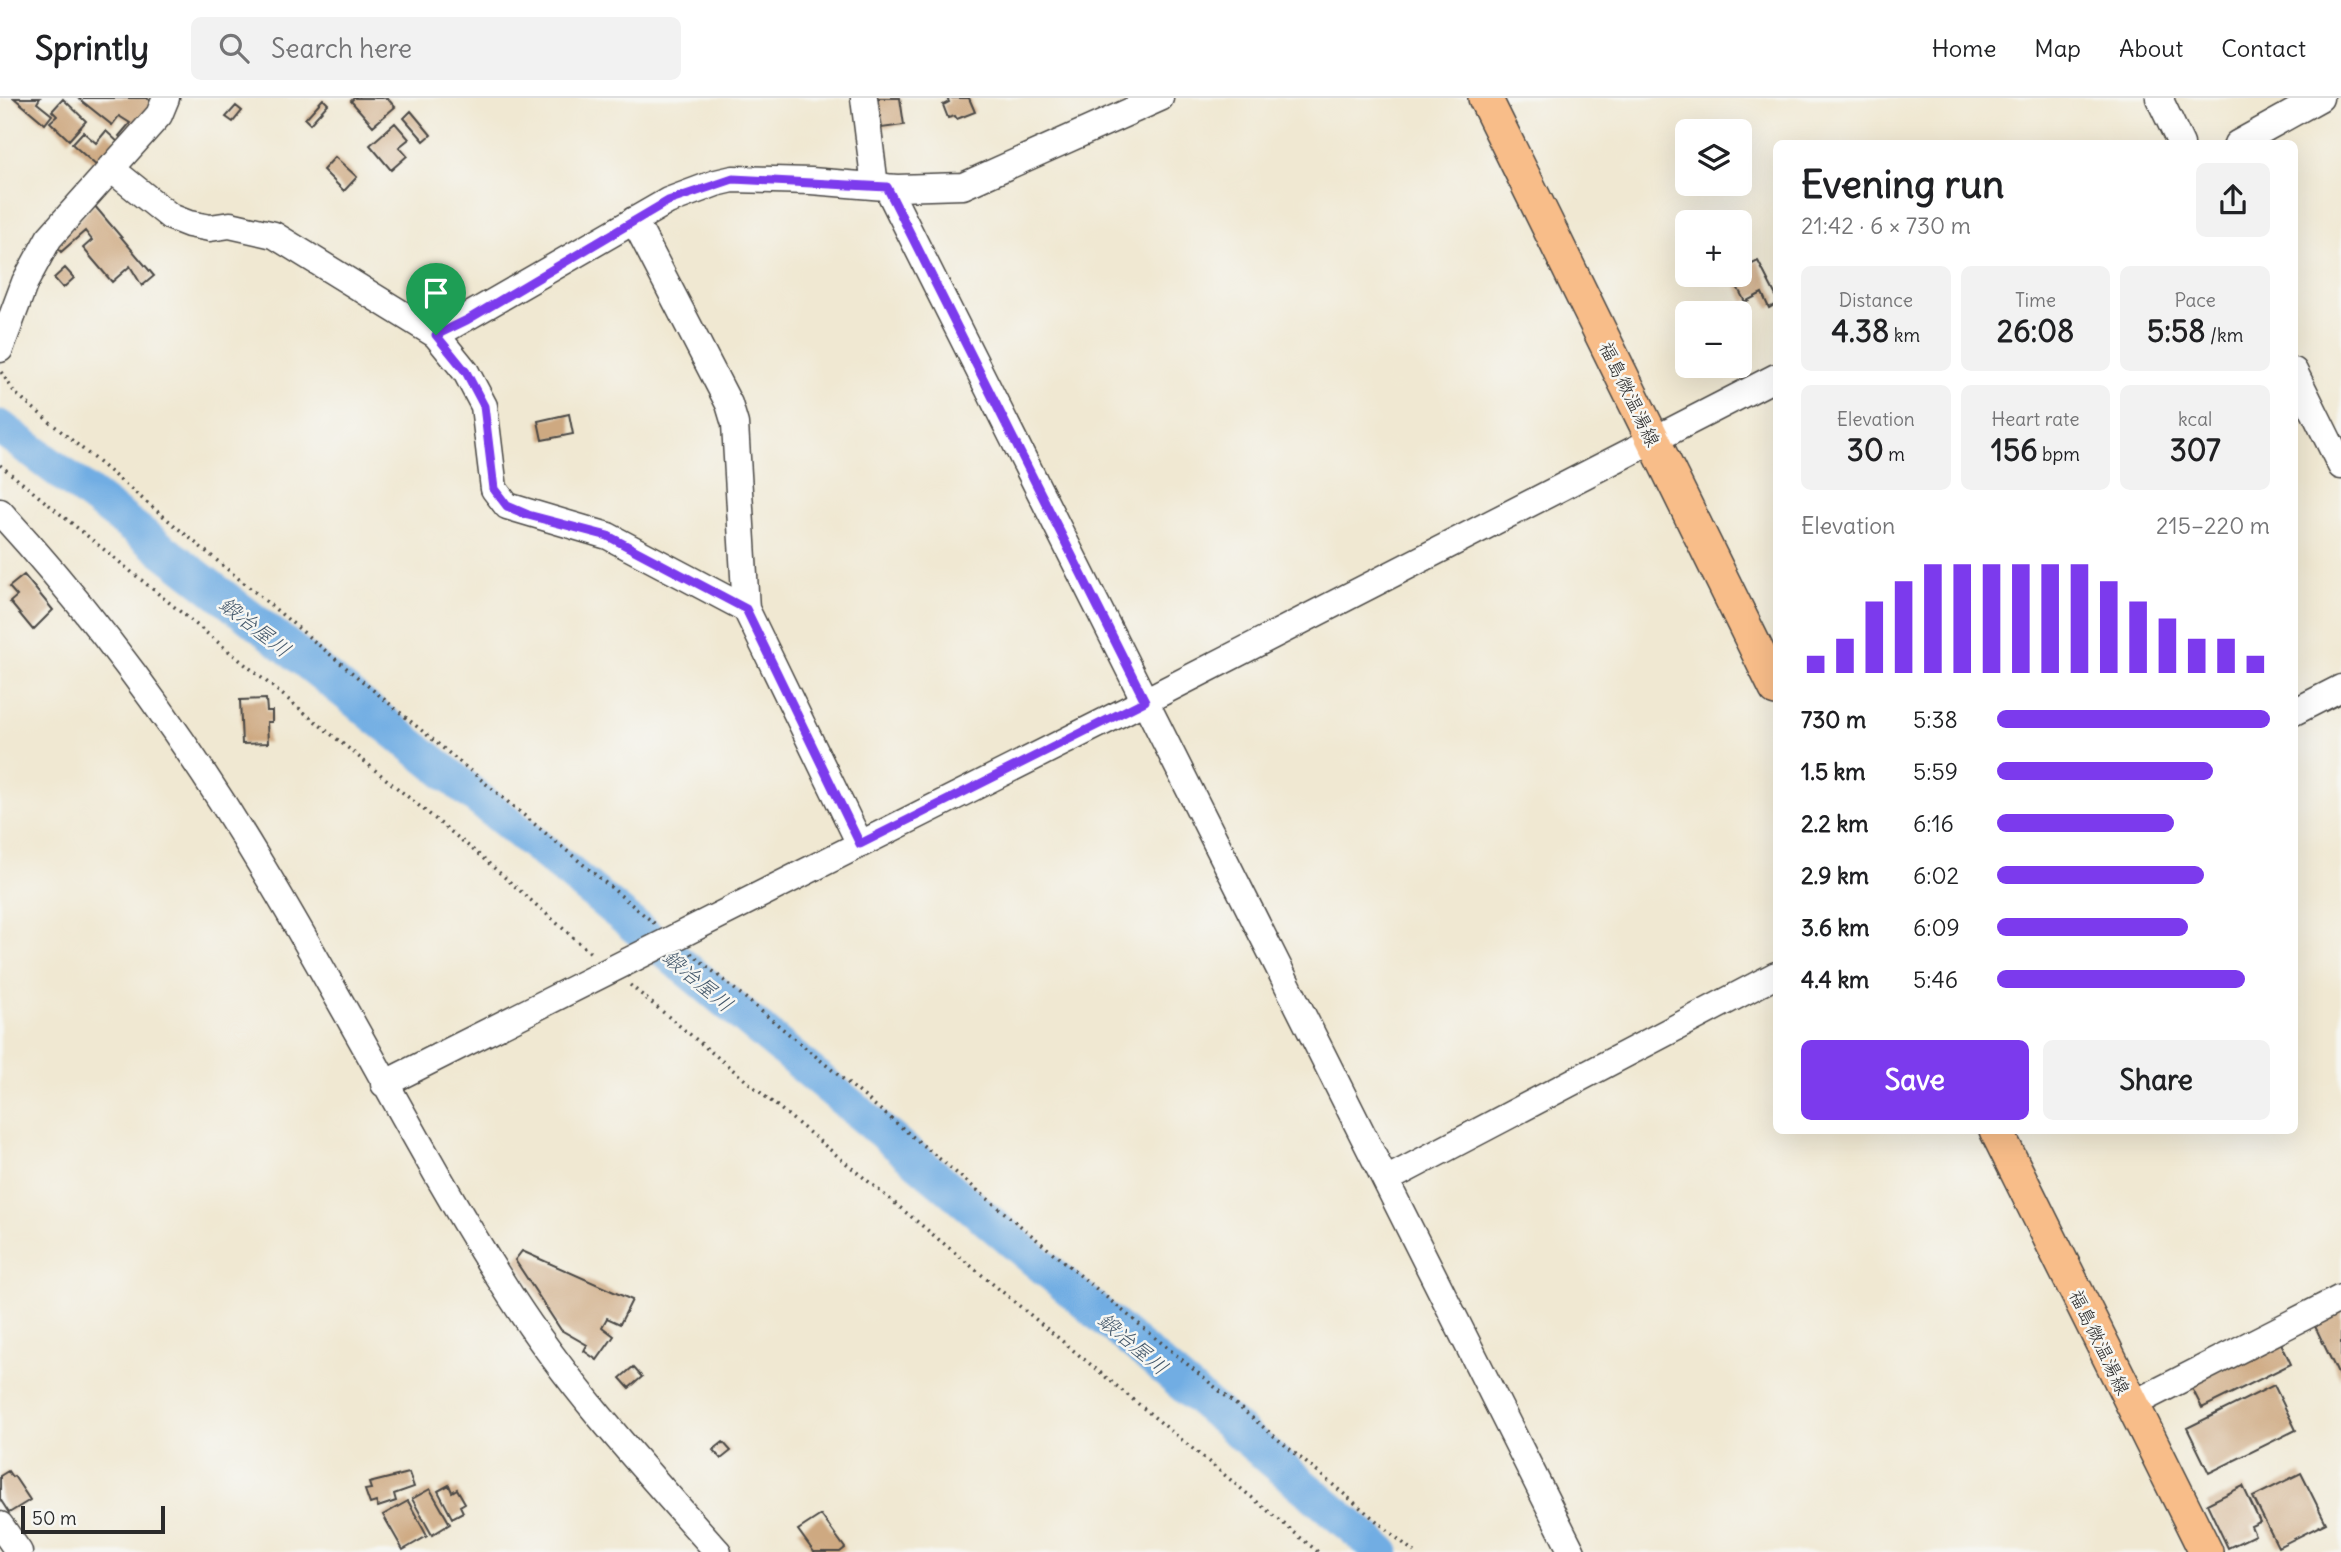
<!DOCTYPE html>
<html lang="en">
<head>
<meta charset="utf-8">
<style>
	:root { --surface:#fff; --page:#f2f2f2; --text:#202124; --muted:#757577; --line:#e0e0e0; --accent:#7c3aed }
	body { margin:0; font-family:Delius,"Klee One",sans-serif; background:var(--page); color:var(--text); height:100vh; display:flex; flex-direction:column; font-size:26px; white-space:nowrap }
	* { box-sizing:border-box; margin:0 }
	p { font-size:23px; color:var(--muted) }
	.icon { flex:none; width:38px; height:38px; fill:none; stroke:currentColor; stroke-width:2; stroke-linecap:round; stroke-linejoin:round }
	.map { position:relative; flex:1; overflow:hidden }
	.sheet { position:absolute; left:1773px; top:42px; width:525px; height:994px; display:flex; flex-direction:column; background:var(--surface); border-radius:10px; box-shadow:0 7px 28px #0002 }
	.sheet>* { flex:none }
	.controls { position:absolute; left:1675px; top:21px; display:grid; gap:14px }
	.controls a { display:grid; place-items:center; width:77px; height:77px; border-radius:10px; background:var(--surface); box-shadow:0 7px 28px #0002; font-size:35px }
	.scale { position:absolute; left:21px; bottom:18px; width:144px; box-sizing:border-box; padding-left:7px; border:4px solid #2b2b2b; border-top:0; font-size:19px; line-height:24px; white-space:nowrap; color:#2b2b2b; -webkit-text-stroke:5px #f6f6f2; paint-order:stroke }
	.pin { position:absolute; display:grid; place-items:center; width:60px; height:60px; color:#fff; margin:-72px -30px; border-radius:50% 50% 50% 0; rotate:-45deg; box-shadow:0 0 7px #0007 }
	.pin .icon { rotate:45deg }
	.round { display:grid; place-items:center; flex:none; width:74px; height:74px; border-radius:10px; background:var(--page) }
	.headline { display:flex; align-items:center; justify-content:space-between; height:119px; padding:0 28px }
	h1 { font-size:38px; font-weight:700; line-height:52px }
	.metrics { display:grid; grid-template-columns:repeat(3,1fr); gap:10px; height:119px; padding:7px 28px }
	.metrics div { display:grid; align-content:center; border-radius:10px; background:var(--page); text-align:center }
	.metrics b { font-size:30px; font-weight:700 }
	.metrics small { font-size:19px; font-weight:400 }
	.metrics p { font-size:19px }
	.chart { height:196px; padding:14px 28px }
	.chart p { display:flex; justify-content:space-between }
	.chart svg { width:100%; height:126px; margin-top:7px; stroke:var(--accent); stroke-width:6 }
	.button { display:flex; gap:14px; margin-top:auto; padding:14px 28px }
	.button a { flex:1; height:80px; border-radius:10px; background:var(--accent); color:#fff; font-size:28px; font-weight:700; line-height:80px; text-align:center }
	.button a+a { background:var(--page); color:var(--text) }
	ul { padding:0 28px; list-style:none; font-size:23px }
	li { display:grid; grid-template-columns:112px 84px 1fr; align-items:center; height:52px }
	li i { height:18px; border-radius:9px; background:var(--accent) }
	header { display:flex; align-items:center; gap:42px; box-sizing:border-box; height:98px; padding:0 35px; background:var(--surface); border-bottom:2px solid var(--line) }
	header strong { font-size:33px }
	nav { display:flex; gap:38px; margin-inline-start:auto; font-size:24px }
	.search { width:490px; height:63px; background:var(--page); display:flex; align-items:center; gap:18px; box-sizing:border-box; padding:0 24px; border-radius:10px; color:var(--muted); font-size:26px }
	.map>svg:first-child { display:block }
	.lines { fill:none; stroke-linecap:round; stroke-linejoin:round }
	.river { stroke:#71ade3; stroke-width:35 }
	.building { fill:#cea981 }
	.minor-casing { stroke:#494744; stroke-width:29 }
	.major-casing { stroke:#494744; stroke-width:36 }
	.path { stroke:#494744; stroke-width:3.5; stroke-dasharray:2 5; stroke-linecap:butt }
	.minor { stroke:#fff; stroke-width:26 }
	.major { stroke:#f8bd89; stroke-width:33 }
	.route-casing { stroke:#fff; stroke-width:14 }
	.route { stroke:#7c3aed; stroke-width:9 }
	.labels { text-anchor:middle; stroke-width:5; stroke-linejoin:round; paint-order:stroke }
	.street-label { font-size:19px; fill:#2b2b2b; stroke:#f6f6f2 }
	.water-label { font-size:21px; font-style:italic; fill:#44586b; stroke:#f6f6f2 }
</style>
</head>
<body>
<header>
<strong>Sprintly</strong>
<div class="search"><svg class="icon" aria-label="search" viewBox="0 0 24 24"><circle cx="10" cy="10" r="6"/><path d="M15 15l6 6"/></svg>Search here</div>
<nav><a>Home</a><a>Map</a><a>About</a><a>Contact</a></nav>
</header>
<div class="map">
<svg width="2341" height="1454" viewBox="0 0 2341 1454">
	<rect width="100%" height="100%" fill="#f6f6f2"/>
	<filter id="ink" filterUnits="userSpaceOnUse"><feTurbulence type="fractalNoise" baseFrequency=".0143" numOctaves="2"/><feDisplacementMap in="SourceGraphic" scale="14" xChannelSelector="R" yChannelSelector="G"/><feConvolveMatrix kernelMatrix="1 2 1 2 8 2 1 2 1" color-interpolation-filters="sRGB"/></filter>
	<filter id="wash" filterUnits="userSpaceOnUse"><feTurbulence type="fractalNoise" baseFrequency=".00686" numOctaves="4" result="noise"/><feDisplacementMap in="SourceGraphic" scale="28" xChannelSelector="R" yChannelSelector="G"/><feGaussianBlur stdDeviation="1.57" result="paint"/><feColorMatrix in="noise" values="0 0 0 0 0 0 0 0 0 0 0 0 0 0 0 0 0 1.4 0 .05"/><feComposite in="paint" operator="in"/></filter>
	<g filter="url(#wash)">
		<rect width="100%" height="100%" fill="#f0e8d2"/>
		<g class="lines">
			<path class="river" d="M0,329C477,683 927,1073 1382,1454"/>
		</g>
		<g id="blocks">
			<path class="building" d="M14,0H40L37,5L52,17L45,26Z
				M78,0H147L154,7L124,43L119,38L130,25L119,18L112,27Z
				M354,0H387L395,9L373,28L351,3Z
				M877,0H900L904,27L882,30Z
				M947,0H969L975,14L957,21L955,18L948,20L943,7L949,4Z
				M63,1L86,23L69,42L50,24L57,18L52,13Z
				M323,1L328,6L310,26L305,21Z
				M236,8L242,13L233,24L226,19Z
				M411,13L431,37L424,43L404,20Z
				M395,25L409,41L399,49L407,58L391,72L370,47Z
				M106,33L119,45L98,69L72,46L83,34L96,45Z
				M335,59L357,79L344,93L323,72Z
				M94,107L154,178L142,188L130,168L112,184L83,150L92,142L85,133L61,154L55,147Z
				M1758,163L1776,198V206L1769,210L1762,195L1745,204L1731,177H1740V172Z
				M65,170L74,180L63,190L54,180Z
				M569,316L573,336L542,342L538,323Z
				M24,477L53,512L33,532L10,504L17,498L9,489Z
				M266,601L267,613H272V624H267L268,645L242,646L240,602Z
				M522,1153L632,1202L620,1226L607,1220L602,1229L614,1238L597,1262L584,1253L587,1247L561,1232L515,1162Z
				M2341,1208V1282L2312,1222Z
				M2279,1241L2291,1266L2202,1310L2190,1286Z
				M633,1269L642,1279L629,1290L620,1280Z
				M2274,1287L2296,1332L2209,1375L2187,1330Z
				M723,1344L731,1353L721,1361L713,1352Z
				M8,1373L12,1379L14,1378L30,1402L9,1415L0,1401V1378Z
				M409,1375L414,1389L394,1396L396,1403L378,1409L376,1404L370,1406L365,1392L371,1391L369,1385Z
				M2301,1375L2326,1425L2278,1449L2253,1399Z
				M449,1387L452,1394L457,1391L465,1405L460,1408L463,1414L452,1420L438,1393Z
				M2243,1388L2260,1424L2251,1428L2255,1437L2228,1450L2207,1406Z
				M430,1391L450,1426L432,1437L412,1401Z
				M408,1403L427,1438L403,1452L383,1417Z
				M821,1417L845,1450L840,1454H814L798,1432Z"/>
		</g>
	</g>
	<g filter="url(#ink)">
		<use href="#blocks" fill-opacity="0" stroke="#494744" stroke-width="2"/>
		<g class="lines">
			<g class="minor-casing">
				<path id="minor" d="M864,0L875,88
					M2159,0L2181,46
					M2237,46L2320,0
					M110,70L171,119L189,126L210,130L230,127L274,137L436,237L466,274L484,308L494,391L507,408L608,438L746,511
					M887,89L1572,1454
					M634,122L729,306L735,326L746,511L860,746
					M436,237L668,103L716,85L733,81L811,83L897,90L963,88L1160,0
					M0,251L25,184L49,140L159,17L166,0
					M2294,273L2341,368
					M0,414C99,522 186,641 261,767C347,908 420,1057 510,1197C569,1289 645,1372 718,1454
					M2294,614L2341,590
					M384,986L1145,603L1776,279
					M1386,1082L1776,877
					M2131,1307L2341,1200
					M0,1427L19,1454"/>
			</g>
			<g class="major-casing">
				<path id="major" d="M1485,0L1776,591
					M1996,1032L2206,1454"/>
			</g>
			<path class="path" d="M1,274L15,295L655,826
				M0,367L477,755L592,856
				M691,855L1414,1454
				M630,887L1318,1454"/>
			<use href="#minor" class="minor"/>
			<use href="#major" class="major"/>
		</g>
	</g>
	<g class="lines" filter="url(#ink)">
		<g class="route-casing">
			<path id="route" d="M733,81L887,89L1145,603L860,746L746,511L608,438L528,417L507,408L494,391L484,308L466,274L436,237L467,222L668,103Z"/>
		</g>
		<use href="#route" class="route"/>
	</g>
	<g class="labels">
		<g class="street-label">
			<text transform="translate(1630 296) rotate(64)" y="7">福島微温湯線</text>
			<text transform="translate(2100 1244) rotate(64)" y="7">福島微温湯線</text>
		</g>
		<g class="water-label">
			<text transform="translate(255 529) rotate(38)" y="7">鍛冶屋川</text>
			<text transform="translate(698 883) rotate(40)" y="7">鍛冶屋川</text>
			<text transform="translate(1133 1246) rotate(40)" y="7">鍛冶屋川</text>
		</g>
	</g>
</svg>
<div class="controls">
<a><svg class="icon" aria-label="layers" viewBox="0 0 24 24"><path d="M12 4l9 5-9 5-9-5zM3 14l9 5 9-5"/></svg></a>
<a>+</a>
<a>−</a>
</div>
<div class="scale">50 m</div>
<div class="pin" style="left:436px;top:237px;background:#1e9e55"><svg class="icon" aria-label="arrive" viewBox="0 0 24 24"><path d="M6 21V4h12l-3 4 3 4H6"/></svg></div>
<section class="sheet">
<div class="headline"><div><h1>Evening run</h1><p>21:42 · 6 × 730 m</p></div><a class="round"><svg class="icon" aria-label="share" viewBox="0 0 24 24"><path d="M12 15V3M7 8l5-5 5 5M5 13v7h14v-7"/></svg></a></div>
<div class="metrics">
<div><p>Distance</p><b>4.38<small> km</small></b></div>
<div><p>Time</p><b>26:08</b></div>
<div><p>Pace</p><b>5:58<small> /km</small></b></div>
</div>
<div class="metrics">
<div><p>Elevation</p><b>30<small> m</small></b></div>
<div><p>Heart rate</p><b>156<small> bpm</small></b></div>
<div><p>kcal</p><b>307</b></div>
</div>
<div class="chart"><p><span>Elevation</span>215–220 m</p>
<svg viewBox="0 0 160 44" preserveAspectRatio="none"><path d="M5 44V38M15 44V32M25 44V19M35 44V12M45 44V6M55 44V6M65 44V6M75 44V6M85 44V6M95 44V6M105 44V12M115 44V19M125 44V25M135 44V32M145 44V32M155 44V38"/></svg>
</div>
<ul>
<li><b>730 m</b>5:38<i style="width:100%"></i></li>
<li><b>1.5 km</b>5:59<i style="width:79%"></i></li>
<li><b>2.2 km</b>6:16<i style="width:65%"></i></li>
<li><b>2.9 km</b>6:02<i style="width:76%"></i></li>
<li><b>3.6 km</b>6:09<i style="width:70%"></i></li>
<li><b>4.4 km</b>5:46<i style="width:91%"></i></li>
</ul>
<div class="button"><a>Save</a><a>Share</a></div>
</section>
</div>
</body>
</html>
